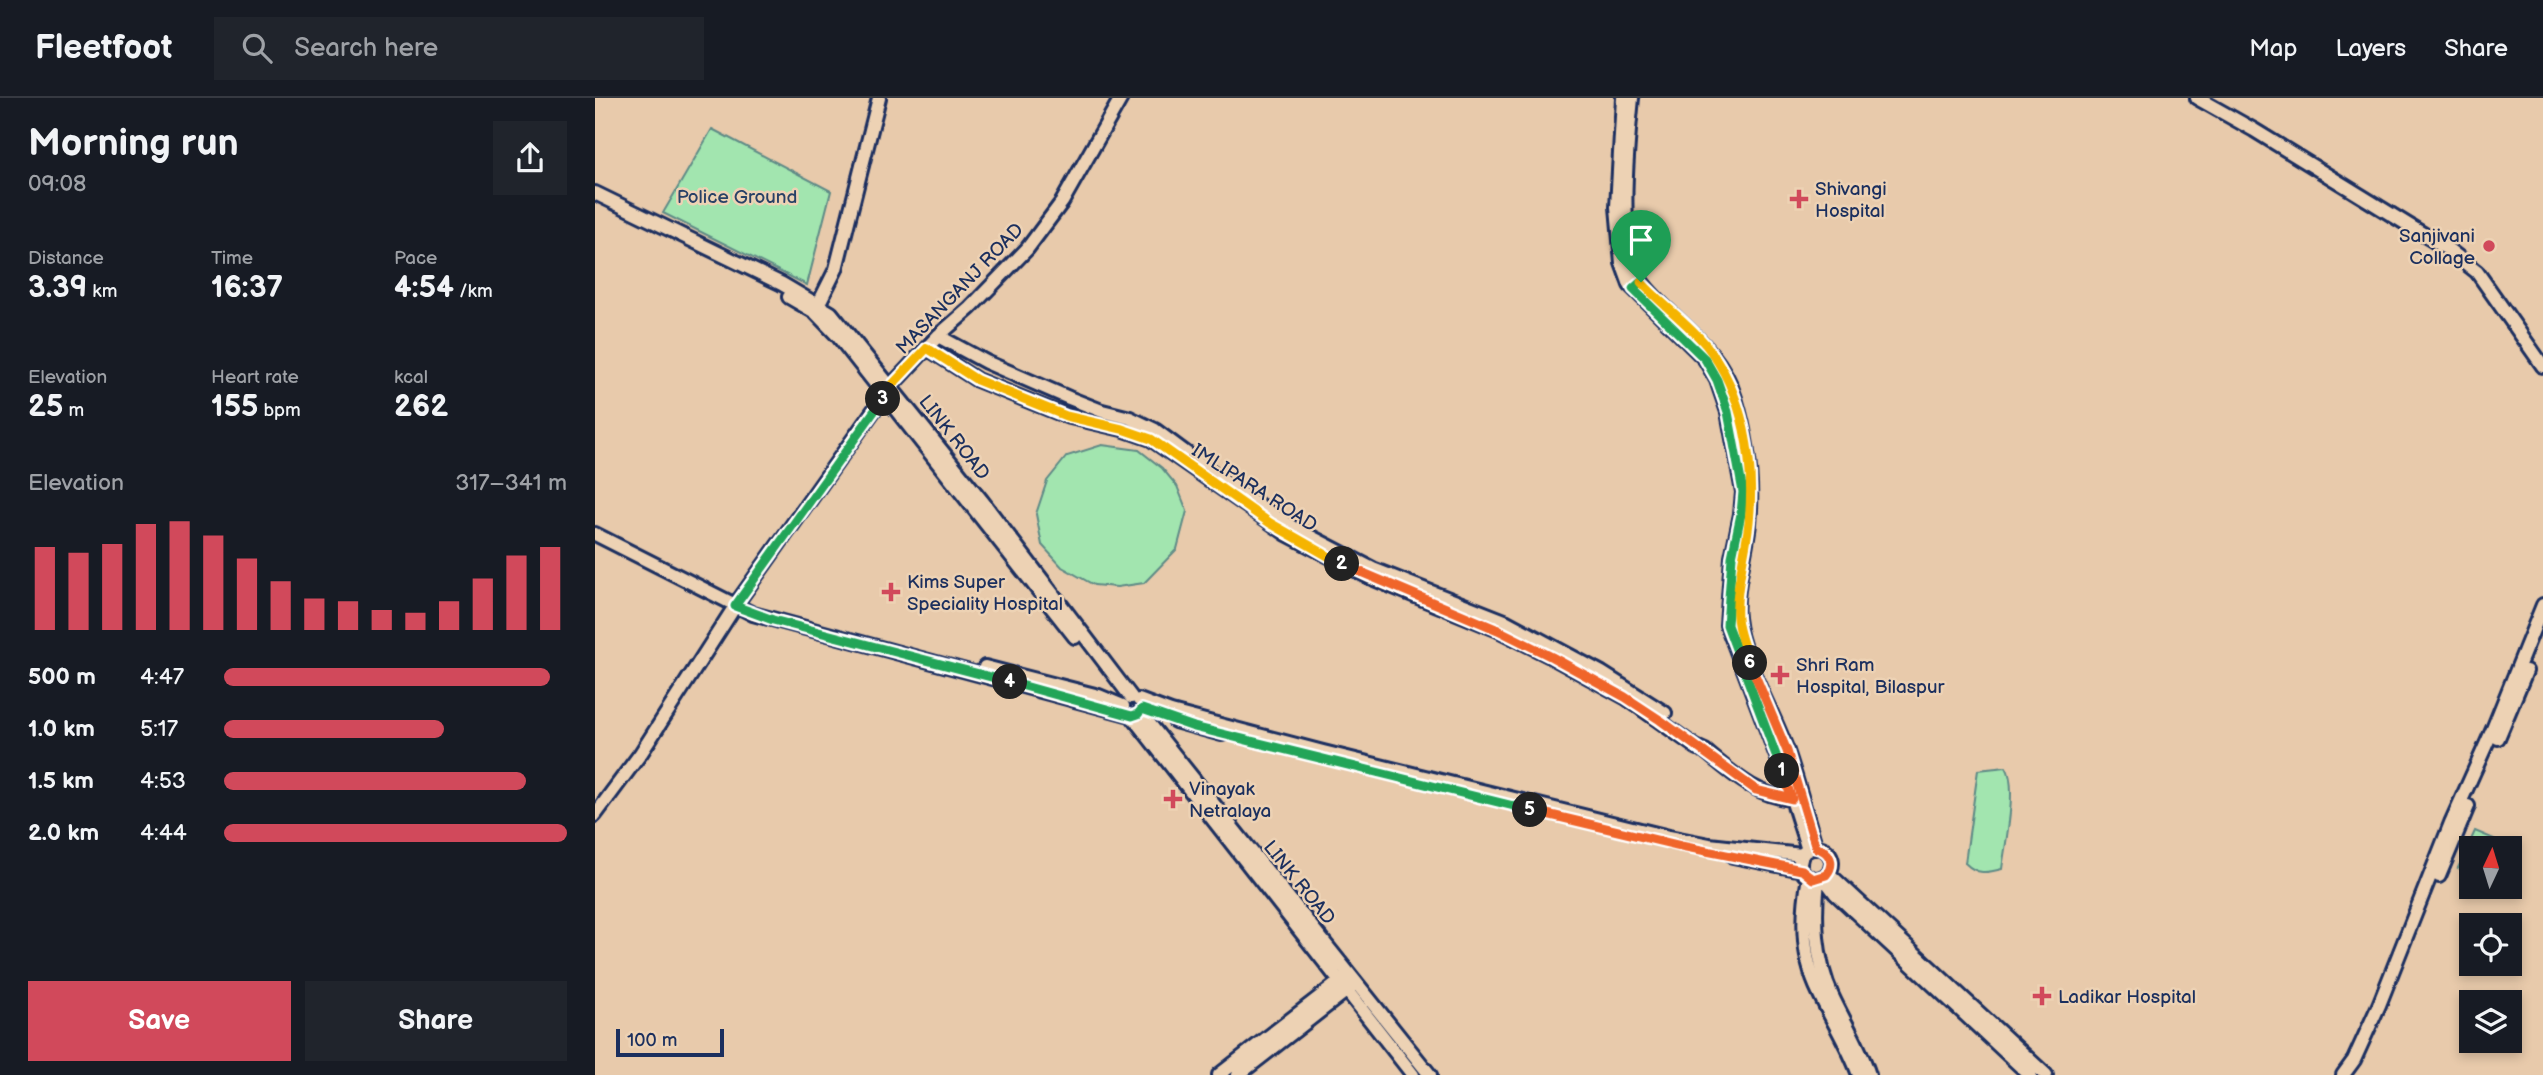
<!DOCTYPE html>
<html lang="en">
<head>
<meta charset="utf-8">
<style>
	:root { --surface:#171b24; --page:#20242c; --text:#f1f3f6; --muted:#9ea1a6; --line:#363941; --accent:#d1495b }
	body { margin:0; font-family:"Balsamiq Sans",sans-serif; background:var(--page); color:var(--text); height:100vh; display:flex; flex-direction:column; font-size:26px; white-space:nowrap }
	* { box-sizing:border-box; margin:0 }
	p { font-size:23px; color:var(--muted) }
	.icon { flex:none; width:38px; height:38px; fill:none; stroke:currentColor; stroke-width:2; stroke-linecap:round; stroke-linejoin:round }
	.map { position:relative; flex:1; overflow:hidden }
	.drawer { display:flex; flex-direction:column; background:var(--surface); width:595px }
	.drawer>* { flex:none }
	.needle { width:46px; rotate:4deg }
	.fabs { position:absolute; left:1864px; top:738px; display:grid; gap:14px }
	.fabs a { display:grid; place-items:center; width:63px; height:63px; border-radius:0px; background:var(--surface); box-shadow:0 4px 10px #0003; font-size:35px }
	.scale { position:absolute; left:21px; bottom:18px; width:108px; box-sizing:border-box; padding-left:7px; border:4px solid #1b2f5e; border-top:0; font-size:19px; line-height:24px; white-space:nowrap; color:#1b2f5e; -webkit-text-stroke:5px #edd2b4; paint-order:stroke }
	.pin { position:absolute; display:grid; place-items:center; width:60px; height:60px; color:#fff; margin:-72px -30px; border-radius:50% 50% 50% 0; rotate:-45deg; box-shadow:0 0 7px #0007 }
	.pin .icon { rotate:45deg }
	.km { position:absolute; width:35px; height:35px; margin:-18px; border-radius:50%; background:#222; color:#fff; font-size:19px; line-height:35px; text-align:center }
	.round { display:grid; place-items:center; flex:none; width:74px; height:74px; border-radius:0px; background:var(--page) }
	.overview { display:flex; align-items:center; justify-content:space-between; height:119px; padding:0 28px }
	h1 { font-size:38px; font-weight:700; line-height:52px }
	.figures { display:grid; grid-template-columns:repeat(3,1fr); gap:10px; height:119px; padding:7px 28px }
	.figures div { display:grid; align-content:center }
	.figures b { font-size:30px; font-weight:700 }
	.figures small { font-size:19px; font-weight:400 }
	.figures p { font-size:19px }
	.chart { height:196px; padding:14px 28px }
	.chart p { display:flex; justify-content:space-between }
	.chart svg { width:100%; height:126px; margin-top:7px; stroke:var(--accent); stroke-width:6 }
	.action { display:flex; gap:14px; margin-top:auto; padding:14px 28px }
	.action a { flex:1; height:80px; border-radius:0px; background:var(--accent); color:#fff; font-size:28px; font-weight:700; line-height:80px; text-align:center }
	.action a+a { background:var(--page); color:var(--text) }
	ul { padding:0 28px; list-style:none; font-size:23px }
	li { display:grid; grid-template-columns:112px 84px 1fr; align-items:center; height:52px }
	li i { height:18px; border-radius:9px; background:var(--accent) }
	header { display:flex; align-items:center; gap:42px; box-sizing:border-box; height:98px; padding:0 35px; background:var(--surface); border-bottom:2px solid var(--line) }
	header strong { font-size:33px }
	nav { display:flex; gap:38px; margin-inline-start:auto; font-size:24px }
	.search { width:490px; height:63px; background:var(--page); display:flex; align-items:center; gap:18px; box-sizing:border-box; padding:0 24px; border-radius:0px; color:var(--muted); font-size:26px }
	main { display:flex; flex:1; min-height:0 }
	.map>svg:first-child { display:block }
	.green { fill:#a2e5af; stroke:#5e8a86; stroke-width:2 }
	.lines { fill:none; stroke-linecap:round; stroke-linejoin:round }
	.secondary-casing { stroke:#1b2f5e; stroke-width:18 }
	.primary-casing { stroke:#1b2f5e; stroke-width:18 }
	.secondary { stroke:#edd2b4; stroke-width:12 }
	.primary { stroke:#edd2b4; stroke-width:12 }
	.split-1-casing { stroke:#fff; stroke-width:14 }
	.split-2-casing { stroke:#fff; stroke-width:14 }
	.split-3-casing { stroke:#fff; stroke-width:14 }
	.split-4-casing { stroke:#fff; stroke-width:14 }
	.split-5-casing { stroke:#fff; stroke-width:14 }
	.split-6-casing { stroke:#fff; stroke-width:14 }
	.split-7-casing { stroke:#fff; stroke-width:14 }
	.split-1 { stroke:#22a559; stroke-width:9 }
	.split-2 { stroke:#f0652b; stroke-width:9 }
	.split-3 { stroke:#f5b400; stroke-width:9 }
	.split-4 { stroke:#22a559; stroke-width:9 }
	.split-5 { stroke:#22a559; stroke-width:9 }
	.split-6 { stroke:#f0652b; stroke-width:9 }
	.split-7 { stroke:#f5b400; stroke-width:9 }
	.poi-dot { fill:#d1495b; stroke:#edd2b4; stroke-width:2.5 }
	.labels { text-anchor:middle; stroke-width:5; stroke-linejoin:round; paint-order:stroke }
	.poi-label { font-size:19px; fill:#1b2f5e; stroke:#edd2b4; text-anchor:start }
	.park-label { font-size:19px; fill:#284166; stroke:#edd2b4 }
	.street-label { font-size:19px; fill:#1b2f5e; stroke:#edd2b4 }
</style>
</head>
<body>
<header>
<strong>Fleetfoot</strong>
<div class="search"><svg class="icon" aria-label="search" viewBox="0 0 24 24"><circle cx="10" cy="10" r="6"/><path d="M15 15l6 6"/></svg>Search here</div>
<nav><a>Map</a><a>Layers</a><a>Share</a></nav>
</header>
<main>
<section class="drawer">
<div class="overview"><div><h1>Morning run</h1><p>09:08</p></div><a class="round"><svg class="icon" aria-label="share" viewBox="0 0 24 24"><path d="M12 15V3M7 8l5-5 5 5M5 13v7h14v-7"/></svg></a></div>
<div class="figures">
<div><p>Distance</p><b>3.39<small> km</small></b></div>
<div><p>Time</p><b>16:37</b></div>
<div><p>Pace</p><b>4:54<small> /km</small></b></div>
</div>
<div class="figures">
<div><p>Elevation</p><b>25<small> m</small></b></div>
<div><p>Heart rate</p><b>155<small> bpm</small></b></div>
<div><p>kcal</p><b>262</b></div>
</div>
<div class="chart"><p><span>Elevation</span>317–341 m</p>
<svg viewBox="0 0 160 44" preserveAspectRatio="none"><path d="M5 44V15M15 44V17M25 44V14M35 44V7M45 44V6M55 44V11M65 44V19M75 44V27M85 44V33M95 44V34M105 44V37M115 44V38M125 44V34M135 44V26M145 44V18M155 44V15"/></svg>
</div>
<ul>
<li><b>500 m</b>4:47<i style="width:95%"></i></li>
<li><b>1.0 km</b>5:17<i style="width:64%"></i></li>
<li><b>1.5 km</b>4:53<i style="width:88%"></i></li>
<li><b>2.0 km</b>4:44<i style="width:100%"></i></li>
</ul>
<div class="action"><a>Save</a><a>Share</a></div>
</section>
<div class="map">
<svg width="1948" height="977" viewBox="0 0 1948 977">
	<rect width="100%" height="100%" fill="#e8caab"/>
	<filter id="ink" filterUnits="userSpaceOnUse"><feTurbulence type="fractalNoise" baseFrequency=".0143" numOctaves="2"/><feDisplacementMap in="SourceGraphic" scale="14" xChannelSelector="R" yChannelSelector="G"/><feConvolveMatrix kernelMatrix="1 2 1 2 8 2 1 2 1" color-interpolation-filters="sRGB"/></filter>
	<g filter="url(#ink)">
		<path class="green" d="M117,31L236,93L212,187L68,115Z
			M507,347L544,352L567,370L582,388L592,413L582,451L549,485L522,489L499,487L467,469L447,447L441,416L452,383L472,358Z
			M1411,669C1423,688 1410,747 1407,771C1392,775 1382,777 1370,765L1383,672Z
			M1880,733L1899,741L1895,751H1876V776L1863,770Z"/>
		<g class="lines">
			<g class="secondary-casing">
				<path id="secondary" d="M1028,0L1022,109L1027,165L1035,187L1110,261L1122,282L1133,314L1148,394L1146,416L1137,459L1132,527L1191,682L1213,752
					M1037,0C1033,41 1021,150 1045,182C1077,225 1123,244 1140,300C1152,340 1158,385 1154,426C1151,453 1139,494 1142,520C1146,560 1178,614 1192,653C1203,685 1211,718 1221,750
					M0,95L187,186L236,215L387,403L536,599
					M194,199L220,214L243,238L480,539
					M221,211L241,171L284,0
					M343,238L391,264L474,300L507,313L535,320L560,332L641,392L697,429L778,471L910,523L1007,575L1070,615
					M332,250L382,282L471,318L527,331L556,341L692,436L774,479L903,532L957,559L1030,599L1101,649L1110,653C1141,679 1164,700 1206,702
					M0,436L158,516L532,616
					M390,569L504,598L528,608
					M544,602L576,614L728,654L1074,739L1114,747L1207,757
					M545,614L835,977
					M537,618L818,977
					M580,623L627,636
					M1903,640L1931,573
					M0,717L46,655L144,502L296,288L343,238L375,210L432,151L467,104L526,0
					M1205 765a16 16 0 1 1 32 0a16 16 0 1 1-32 0Z
					M1138,758L1207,772
					M1233,775L1451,977
					M1844,778L1873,708
					M1214,779C1207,816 1206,853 1221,888C1234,918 1253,946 1264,977
					M1228,779L1240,795L1435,977
					M1223,781C1219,821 1220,860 1237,898C1249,924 1265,949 1274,977
					M624,977L748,881
					M643,977L756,889
					M1748,977L1759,962L1784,907L1856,725L1898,631L1948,507"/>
			</g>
			<g class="primary-casing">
				<path id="primary" d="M1602,0L1659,32L1854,152L1882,174L1948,268"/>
			</g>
			<use href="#secondary" class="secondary"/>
			<use href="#primary" class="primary"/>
		</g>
	</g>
	<g class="lines" filter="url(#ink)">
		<g class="split-1-casing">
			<path id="split-1" d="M1046,184L1038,191L1110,261L1122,282L1133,314L1148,394L1146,416L1137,459L1132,527L1187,673"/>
		</g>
		<g class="split-2-casing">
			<path id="split-2" d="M747,466L903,532L957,559L1030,599L1065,622L1161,692L1197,701L1187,673"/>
		</g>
		<g class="split-3-casing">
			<path id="split-3" d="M288,301L296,288L332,250L382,282L471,318L527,331L556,341L675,425L747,466"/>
		</g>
		<g class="split-4-casing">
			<path id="split-4" d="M288,301L140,508L178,522L415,584"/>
		</g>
		<g class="split-5-casing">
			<path id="split-5" d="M415,584L537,618L543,616L547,611L599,629L935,712"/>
		</g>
		<g class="split-6-casing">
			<path id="split-6" d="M935,712L1086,748L1207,772L1218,781L1231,777C1240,766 1236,753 1221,750L1192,653L1155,565"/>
		</g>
		<g class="split-7-casing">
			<path id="split-7" d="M1046,184C1066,206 1092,224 1111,247C1149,294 1160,366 1154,424C1151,453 1140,492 1142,519C1143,535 1150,551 1155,565"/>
		</g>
		<use href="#split-1" class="split-1"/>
		<use href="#split-2" class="split-2"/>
		<use href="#split-3" class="split-3"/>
		<use href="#split-4" class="split-4"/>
		<use href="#split-5" class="split-5"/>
		<use href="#split-6" class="split-6"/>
		<use href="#split-7" class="split-7"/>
	</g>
	<g class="poi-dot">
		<path d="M1200.5 90.5h7v7h7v7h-7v7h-7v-7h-7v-7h7z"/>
		<circle cx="1894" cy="148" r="7"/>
		<path d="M292.5 483.5h7v7h7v7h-7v7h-7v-7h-7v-7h7z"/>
		<path d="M1181.5 566.5h7v7h7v7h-7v7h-7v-7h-7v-7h7z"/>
		<path d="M574.5 690.5h7v7h7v7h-7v7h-7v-7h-7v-7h7z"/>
		<path d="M1443.5 887.5h7v7h7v7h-7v7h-7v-7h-7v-7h7z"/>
	</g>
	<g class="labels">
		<g class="poi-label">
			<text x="1220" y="97">Shivangi<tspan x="1220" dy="22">Hospital</tspan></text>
			<text x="1880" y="144" text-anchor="end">Sanjivani<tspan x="1880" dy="22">Collage</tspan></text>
			<text x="312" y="490">Kims Super<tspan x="312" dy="22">Speciality Hospital</tspan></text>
			<text x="1201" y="573">Shri Ram<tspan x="1201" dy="22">Hospital, Bilaspur</tspan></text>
			<text x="594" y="697">Vinayak<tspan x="594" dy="22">Netralaya</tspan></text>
			<text x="1463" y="905">Ladikar Hospital</text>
		</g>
		<g class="park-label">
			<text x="142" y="105">Police Ground</text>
		</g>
		<g class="street-label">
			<text transform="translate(364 190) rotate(-46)" y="7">MASANGANJ ROAD</text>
			<text transform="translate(360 339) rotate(52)" y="7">LINK ROAD</text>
			<text transform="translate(660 389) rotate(33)" y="7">IMLIPARA ROAD</text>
			<text transform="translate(705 784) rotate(51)" y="7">LINK ROAD</text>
		</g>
	</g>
</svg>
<div class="fabs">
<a><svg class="needle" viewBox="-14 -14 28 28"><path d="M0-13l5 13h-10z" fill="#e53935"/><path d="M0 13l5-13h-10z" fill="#9ea1a6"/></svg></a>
<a><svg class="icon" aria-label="locate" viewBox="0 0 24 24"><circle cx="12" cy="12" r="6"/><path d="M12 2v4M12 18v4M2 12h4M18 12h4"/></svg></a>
<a><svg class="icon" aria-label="layers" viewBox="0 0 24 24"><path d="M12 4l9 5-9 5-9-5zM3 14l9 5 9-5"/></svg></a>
</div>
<div class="scale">100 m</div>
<div class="pin" style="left:1046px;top:184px;background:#1e9e55"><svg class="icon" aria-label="arrive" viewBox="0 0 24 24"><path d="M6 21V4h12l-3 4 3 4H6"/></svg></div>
<b class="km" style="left:1187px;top:673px">1</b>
<b class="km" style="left:747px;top:466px">2</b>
<b class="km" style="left:288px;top:301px">3</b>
<b class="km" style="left:415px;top:584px">4</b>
<b class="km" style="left:935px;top:712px">5</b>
<b class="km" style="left:1155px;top:565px">6</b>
</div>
</main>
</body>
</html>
